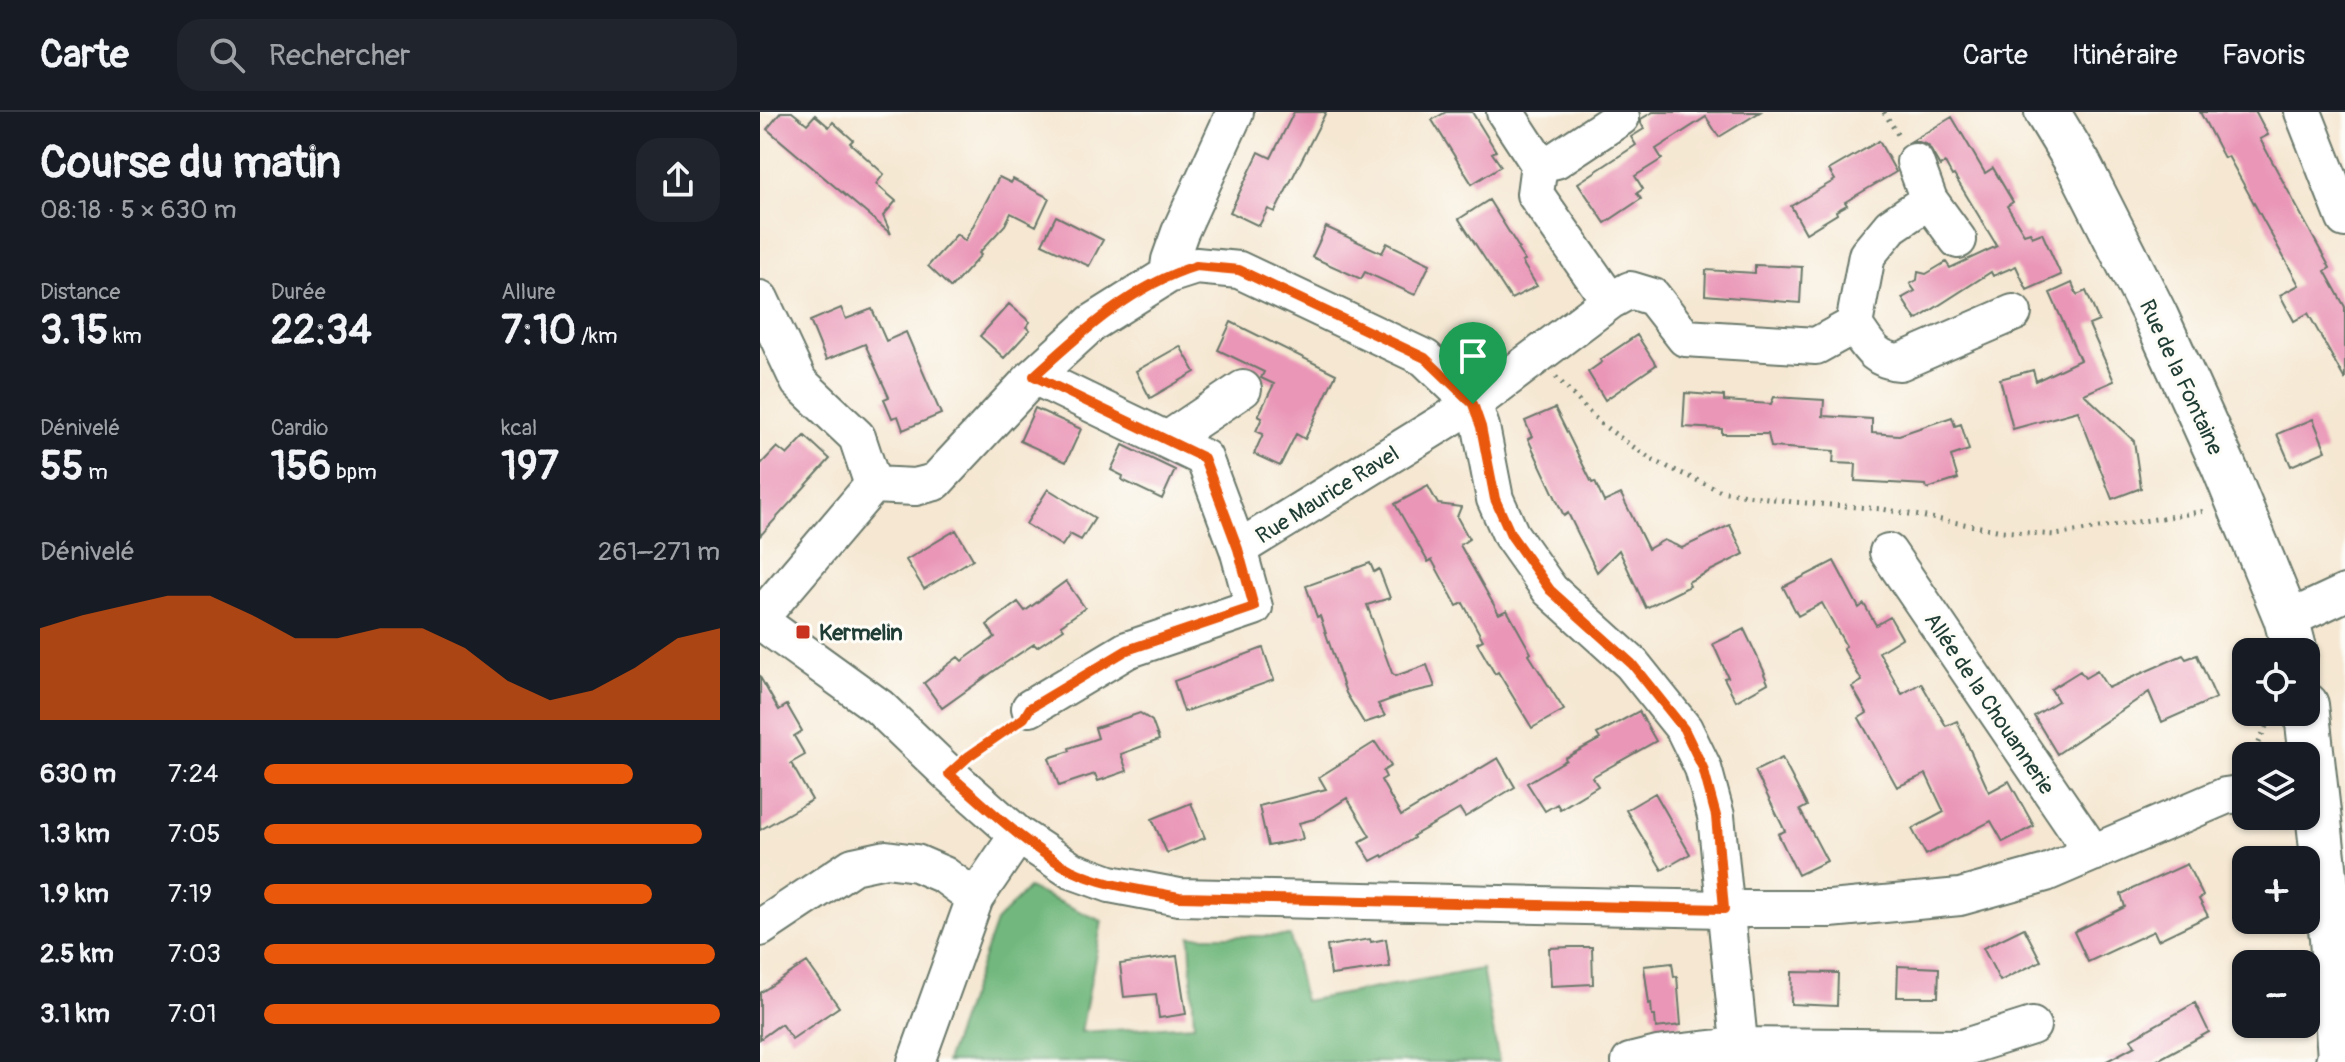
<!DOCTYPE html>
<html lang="fr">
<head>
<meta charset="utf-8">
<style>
	:root { --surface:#171b24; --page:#20242c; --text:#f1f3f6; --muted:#9ea1a6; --line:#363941; --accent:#ea580c }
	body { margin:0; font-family:Pangolin,sans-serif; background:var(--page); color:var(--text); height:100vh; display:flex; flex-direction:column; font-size:30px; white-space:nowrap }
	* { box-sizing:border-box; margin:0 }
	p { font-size:26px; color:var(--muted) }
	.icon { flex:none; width:44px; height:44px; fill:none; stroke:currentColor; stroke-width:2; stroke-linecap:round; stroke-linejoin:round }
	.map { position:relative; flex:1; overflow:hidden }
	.drawer { display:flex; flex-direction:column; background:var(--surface); width:760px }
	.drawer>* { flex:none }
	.fabs { position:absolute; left:1472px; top:526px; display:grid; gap:16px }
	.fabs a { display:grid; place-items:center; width:88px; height:88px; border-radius:16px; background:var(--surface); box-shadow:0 2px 6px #0004; font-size:40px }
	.pin { position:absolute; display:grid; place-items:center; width:68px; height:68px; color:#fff; margin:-82px -34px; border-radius:50% 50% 50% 0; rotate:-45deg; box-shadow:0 0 8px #0007 }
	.pin .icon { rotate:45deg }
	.round { display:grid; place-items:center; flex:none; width:84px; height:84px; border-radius:24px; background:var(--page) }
	.head { display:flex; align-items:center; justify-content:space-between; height:136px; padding:0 40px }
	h1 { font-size:44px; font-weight:700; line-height:60px }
	.metrics { display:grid; grid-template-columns:repeat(3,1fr); gap:12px; height:136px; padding:8px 40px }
	.metrics div { display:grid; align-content:center }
	.metrics b { font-size:40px; font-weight:700 }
	.metrics small { font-size:22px; font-weight:400 }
	.metrics p { font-size:22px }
	.chart { height:224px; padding:16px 40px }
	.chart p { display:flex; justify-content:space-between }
	.chart svg { width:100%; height:144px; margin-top:8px; fill:var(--accent); opacity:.7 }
	ul { padding:0 40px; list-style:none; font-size:26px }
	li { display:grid; grid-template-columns:128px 96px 1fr; align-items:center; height:60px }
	li i { height:20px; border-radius:10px; background:var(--accent) }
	header { display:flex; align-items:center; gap:48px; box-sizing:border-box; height:112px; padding:0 40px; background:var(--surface); border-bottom:2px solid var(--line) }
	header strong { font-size:38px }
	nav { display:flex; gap:44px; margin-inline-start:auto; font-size:28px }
	.search { width:560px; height:72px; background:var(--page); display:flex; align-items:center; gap:20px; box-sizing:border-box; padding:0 28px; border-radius:24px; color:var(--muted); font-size:30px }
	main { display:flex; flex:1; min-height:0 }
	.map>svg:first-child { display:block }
	.forest { fill:#72b87e; stroke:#487a59; stroke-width:2 }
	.building { fill:#ea97b7 }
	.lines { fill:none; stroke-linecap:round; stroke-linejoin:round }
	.minor-casing { stroke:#6a786b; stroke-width:40 }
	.major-casing { stroke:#6a786b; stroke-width:48 }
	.path { stroke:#6a786b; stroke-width:5; stroke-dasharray:2 6; stroke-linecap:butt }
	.minor { stroke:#fff; stroke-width:36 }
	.major { stroke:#fff; stroke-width:44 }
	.route-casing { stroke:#fff; stroke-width:16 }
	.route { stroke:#ea580c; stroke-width:10 }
	.poi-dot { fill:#c8321e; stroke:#fdfcf7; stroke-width:3 }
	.labels { text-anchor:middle; stroke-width:6; stroke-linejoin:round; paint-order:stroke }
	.street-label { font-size:22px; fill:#1f3d34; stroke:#fdfcf7 }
	.poi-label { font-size:22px; font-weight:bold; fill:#1f3d34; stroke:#fdfcf7; text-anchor:start }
</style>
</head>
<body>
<header>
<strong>Carte</strong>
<div class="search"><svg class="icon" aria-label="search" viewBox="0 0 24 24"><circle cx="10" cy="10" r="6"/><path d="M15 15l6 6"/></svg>Rechercher</div>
<nav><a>Carte</a><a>Itinéraire</a><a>Favoris</a></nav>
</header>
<main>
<section class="drawer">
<div class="head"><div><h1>Course du matin</h1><p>08:18 · 5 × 630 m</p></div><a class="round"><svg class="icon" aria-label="share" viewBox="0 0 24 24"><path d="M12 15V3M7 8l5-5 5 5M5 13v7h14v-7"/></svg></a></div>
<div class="metrics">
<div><p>Distance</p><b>3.15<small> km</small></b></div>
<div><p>Durée</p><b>22:34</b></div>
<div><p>Allure</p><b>7:10<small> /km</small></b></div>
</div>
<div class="metrics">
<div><p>Dénivelé</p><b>55<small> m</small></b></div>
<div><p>Cardio</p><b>156<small> bpm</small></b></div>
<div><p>kcal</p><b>197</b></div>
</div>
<div class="chart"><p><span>Dénivelé</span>261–271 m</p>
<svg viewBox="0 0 160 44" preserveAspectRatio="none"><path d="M0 44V16L10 12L20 9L30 6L40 6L50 12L60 19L70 19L80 16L90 16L100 22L110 32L120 38L130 35L140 28L150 19L160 16V44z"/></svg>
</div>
<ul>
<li><b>630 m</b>7:24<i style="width:81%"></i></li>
<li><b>1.3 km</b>7:05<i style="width:96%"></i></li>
<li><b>1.9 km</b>7:19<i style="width:85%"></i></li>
<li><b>2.5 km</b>7:03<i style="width:99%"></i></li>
<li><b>3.1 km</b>7:01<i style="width:100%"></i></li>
</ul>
</section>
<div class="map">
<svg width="1585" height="950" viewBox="0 0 1585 950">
	<rect width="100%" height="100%" fill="#fdfcf7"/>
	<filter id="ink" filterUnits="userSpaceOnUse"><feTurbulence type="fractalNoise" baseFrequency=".0125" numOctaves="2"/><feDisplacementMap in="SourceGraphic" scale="16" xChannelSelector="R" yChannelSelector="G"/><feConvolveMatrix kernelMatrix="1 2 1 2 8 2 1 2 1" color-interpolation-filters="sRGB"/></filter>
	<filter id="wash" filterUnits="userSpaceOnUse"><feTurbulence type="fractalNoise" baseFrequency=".006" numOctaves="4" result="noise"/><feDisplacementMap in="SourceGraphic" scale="32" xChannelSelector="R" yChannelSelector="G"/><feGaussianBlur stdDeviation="1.8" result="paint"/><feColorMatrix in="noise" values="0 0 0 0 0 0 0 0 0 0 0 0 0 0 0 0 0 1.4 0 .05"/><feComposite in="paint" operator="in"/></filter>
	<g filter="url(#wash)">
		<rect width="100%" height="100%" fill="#f5e7d1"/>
		<path class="forest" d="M268,776L342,809L321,920L434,913L430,824H530L544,889L722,857L739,950H186L236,810Z"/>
		<g id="blocks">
			<path class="building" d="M21,0H32L47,12L55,3L69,15L73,10L93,28L90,31L124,62L116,72L136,89L123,104L131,122L7,17Z
				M534,0H566L515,100L508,97L499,114L470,100L499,40L511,46Z
				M686,0H712L736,39L732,41L741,54L712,72L672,8Z
				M893,0H1000L959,25L946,5L896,37L902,47L875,64L883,77L877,81L881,87L845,111L818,71L876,33L871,25L884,17L881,11V7Z
				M1440,0H1496L1508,23L1500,27L1570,156L1565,159L1585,195V268L1548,201L1534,209L1520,183L1539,173L1468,44L1464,46Z
				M1192,5L1225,61L1233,56L1253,90L1247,94L1264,122L1270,120L1272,125L1282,121L1301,163L1267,178L1256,154L1233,164L1231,160L1156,208L1142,186L1155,179L1150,172L1157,168L1158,160L1166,162L1186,150L1190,156L1237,134L1194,63L1192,64L1185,51L1180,54L1168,33L1159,30H1150Z
				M1119,29L1136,60L1085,90L1087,93L1076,99L1077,102L1046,121L1031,94L1075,68L1069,58Z
				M239,65L251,71L253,67L289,86L276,114L251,101L245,113L219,141L221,143L191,176L168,154L197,122L205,129Z
				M729,88L759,136L757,137L765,149L762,150L777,174L751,187L699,107Z
				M296,104L343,128L329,154L282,132Z
				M566,115L622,141L627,131L670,152L655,183L605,160L601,167L552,145Z
				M995,153L1042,155L1040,191L945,183L946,158L995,161Z
				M1312,171L1317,183L1326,179L1339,209L1329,213L1354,269L1324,282L1374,329L1381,376L1352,387L1318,299L1253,317L1240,267L1273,258L1276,269L1320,248L1290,181Z
				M249,192L270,210L266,215L270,218L244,246L220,224Z
				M81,196L86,207L112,197L126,229L146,220L181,302L143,318L138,304L132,306L124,287L129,285L105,232L66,248L50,209Z
				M471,210L576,262L545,327L536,322L520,354L494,342L503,322L496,319L502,306L498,304L514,272L501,266L504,260L458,238Z
				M877,223L896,253L845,288L828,260L842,250L840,248Z
				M420,234L435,260L390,286L376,259Z
				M925,281L964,284V289L1011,292L1014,285L1064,288L1063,304L1112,307V321L1139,323L1192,305L1195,314L1201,312L1209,338L1191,344L1198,367L1167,377L1166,373L1095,369L1096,352L1073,351L1074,339L1011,335L1008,322H962V317L923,315Z
				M275,296L321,317L306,350L260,329Z
				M795,296L832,371L835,370L844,390L861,382L888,437L904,428L922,436L970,413L984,442L928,470L930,474L886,496L859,438L837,460L808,401L804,404L768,327L772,325L765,309Z
				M1553,307L1566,339L1531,354L1517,322Z
				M45,324L70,347L0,424V353L17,335L27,343Z
				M363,333L415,358L402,387L362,368L363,364L351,358Z
				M668,374L678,392L701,395L697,405L709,427L700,433L739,502L747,498L771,541L769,543L804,598L772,616L738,560L735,562L717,531L723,528L703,491L697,494L672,448L668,450L635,392Z
				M288,377L335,406L321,428L310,422L302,434L266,412Z
				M196,418L213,447L164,477L146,448Z
				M1074,449L1099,496L1104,492L1116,513L1130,505L1142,526L1119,540L1142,582L1161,571L1186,614L1197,609L1229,680L1249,669L1274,714L1243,730L1231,709L1166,743L1152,717L1184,700L1166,662L1137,675L1099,606L1107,601L1092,575L1102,569L1083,536L1086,534L1062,491L1038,504L1023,475Z
				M610,451L614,460L619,457L630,486L607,493L632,561L635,564L667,553L675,575L648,581L618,592L625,604L604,611L586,581L560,504L557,505L546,474Z
				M306,469L325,496L301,513L304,517L277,535L274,532L241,554L182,596L164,571L198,545L202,549L235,525L227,513L258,490L265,499Z
				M984,517L1005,561L1004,562L1008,571L976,589L964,566L968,565L953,532Z
				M503,536L514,568L424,600L414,569Z
				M1423,543L1426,547L1437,543L1456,586L1402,610L1389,580L1297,642L1274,604L1298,589L1291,577L1320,559L1325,566L1337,559L1348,576Z
				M0,565L19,598L27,593L42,619L34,624L45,643L31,651L52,688L0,718Z
				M879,599L896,629L832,665L838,674L800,697L797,692L785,699L767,671L806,648L805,646L840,627L837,622Z
				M380,601L392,609L399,628L361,642L367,659L338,669L335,662L299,674L289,646L310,639L309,636L338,626L335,616Z
				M615,630L631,654L623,659L626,665L621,668L641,704L738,646L755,675L705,705L700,697L653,724L654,726L623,745L622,743L611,749L599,730L610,724L587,686L554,707L539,711L543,727L508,734L499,694L566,677L559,665Z
				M1022,646L1047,694L1040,698L1067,749L1038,763L1018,722L1025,719L995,659Z
				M895,681L930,742L902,758L866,698Z
				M431,691L445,726L407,741L392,707Z
				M1427,752L1443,784L1439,787L1448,804L1398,828L1394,819L1328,850L1314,820L1365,795L1361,782Z
				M1264,816L1281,849L1240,869L1223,836Z
				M610,827L611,830L626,827L630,855L571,863L567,834Z
				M811,835H832L833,872L791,874L789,836Z
				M417,844L426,902L399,906L396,882L364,885L360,852Z
				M47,850L79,895L32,927L21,912L0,927V881Z
				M912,851L914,865L917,864L921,913L896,916L895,904H892L891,891L889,892L884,854Z
				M1138,854L1179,856L1178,885H1137Z
				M1032,860L1078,861L1077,894L1031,892Z
				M1435,891L1449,920L1394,950H1345L1375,934L1371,927Z"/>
		</g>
	</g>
	<g filter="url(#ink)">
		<use href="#blocks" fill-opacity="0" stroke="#6a786b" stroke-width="2"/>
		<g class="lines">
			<g class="minor-casing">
				<path id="minor" d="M745,0L779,52
					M1543,0L1585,107
					M1155,50L1169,88
					M408,163L410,148L420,120L475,0
					M0,187L39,270L97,325L113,373L0,506
					M850,189L775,82L779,52L796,48L861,5
					M1094,213C1108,233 1114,248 1140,250L1253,201
					M274,264L444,346L478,437
					M407,328L483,277
					M113,373L155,375L175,370L274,264L332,211L408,163L436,154L479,158L665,246L713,292L721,315L735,387L751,423L790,478L872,552L924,617L943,656L956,704L981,950
					M1128,440L1333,741
					M1527,508L1585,481
					M0,509L119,595L189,662L258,723L311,758L350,772L419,785L964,797H1070L1200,785L1286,761L1465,684L1486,681
					M270,596L367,538L494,495L478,437L713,292L850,189L870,178L893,185L925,226L1056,234L1094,213L1107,143L1131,114L1169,88L1198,128
					M0,816L93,754L126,747L156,751L184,763L215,786
					M156,950L215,786L258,723
					M870,950L898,943L979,934L1202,936L1272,914"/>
			</g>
			<g class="major-casing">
				<path id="major" d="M1287,0L1319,53L1396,205L1464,355L1526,506L1535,540
					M1546,593L1572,826L1580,947L1578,950"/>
			</g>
			<path class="path" d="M1124,0L1140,26
				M796,265L841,312L892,348L961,379L1033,390L1122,397L1242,419L1295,423L1446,399
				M212,642L250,616
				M1490,644L1497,635L1510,605"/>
			<use href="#minor" class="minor"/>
			<use href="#major" class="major"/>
		</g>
	</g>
	<g class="lines" filter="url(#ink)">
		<g class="route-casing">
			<path id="route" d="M436,154L479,158L665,246L713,292L721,315L735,387L751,423L790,478L872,552L924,617L943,656L956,704L964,797L419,785C383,778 344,774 311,758C267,735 226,694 189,662L209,644L264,606L270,596L367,538L494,495L478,437L444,346L274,264C322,220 373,173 436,154Z"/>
		</g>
		<use href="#route" class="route"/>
	</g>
	<rect class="poi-dot" x="35" y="512" width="16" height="16" rx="4"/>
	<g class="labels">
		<g class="street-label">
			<text transform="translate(1422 265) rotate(65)" y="8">Rue de la Fontaine</text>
			<text transform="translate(567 382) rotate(-32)" y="8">Rue Maurice Ravel</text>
			<text transform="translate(1230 591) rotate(56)" y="8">Allée de la Chouannerie</text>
		</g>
		<g class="poi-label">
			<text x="59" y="528">Kermelin</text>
		</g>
	</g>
</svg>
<div class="fabs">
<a><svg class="icon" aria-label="locate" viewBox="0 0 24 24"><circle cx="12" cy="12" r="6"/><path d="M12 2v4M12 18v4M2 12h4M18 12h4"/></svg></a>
<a><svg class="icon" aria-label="layers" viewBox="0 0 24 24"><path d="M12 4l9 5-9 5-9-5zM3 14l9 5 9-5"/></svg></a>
<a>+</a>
<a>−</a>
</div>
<div class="pin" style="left:713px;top:292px;background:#1e9e55"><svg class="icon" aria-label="arrive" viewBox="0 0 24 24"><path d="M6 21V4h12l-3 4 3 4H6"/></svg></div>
</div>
</main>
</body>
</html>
